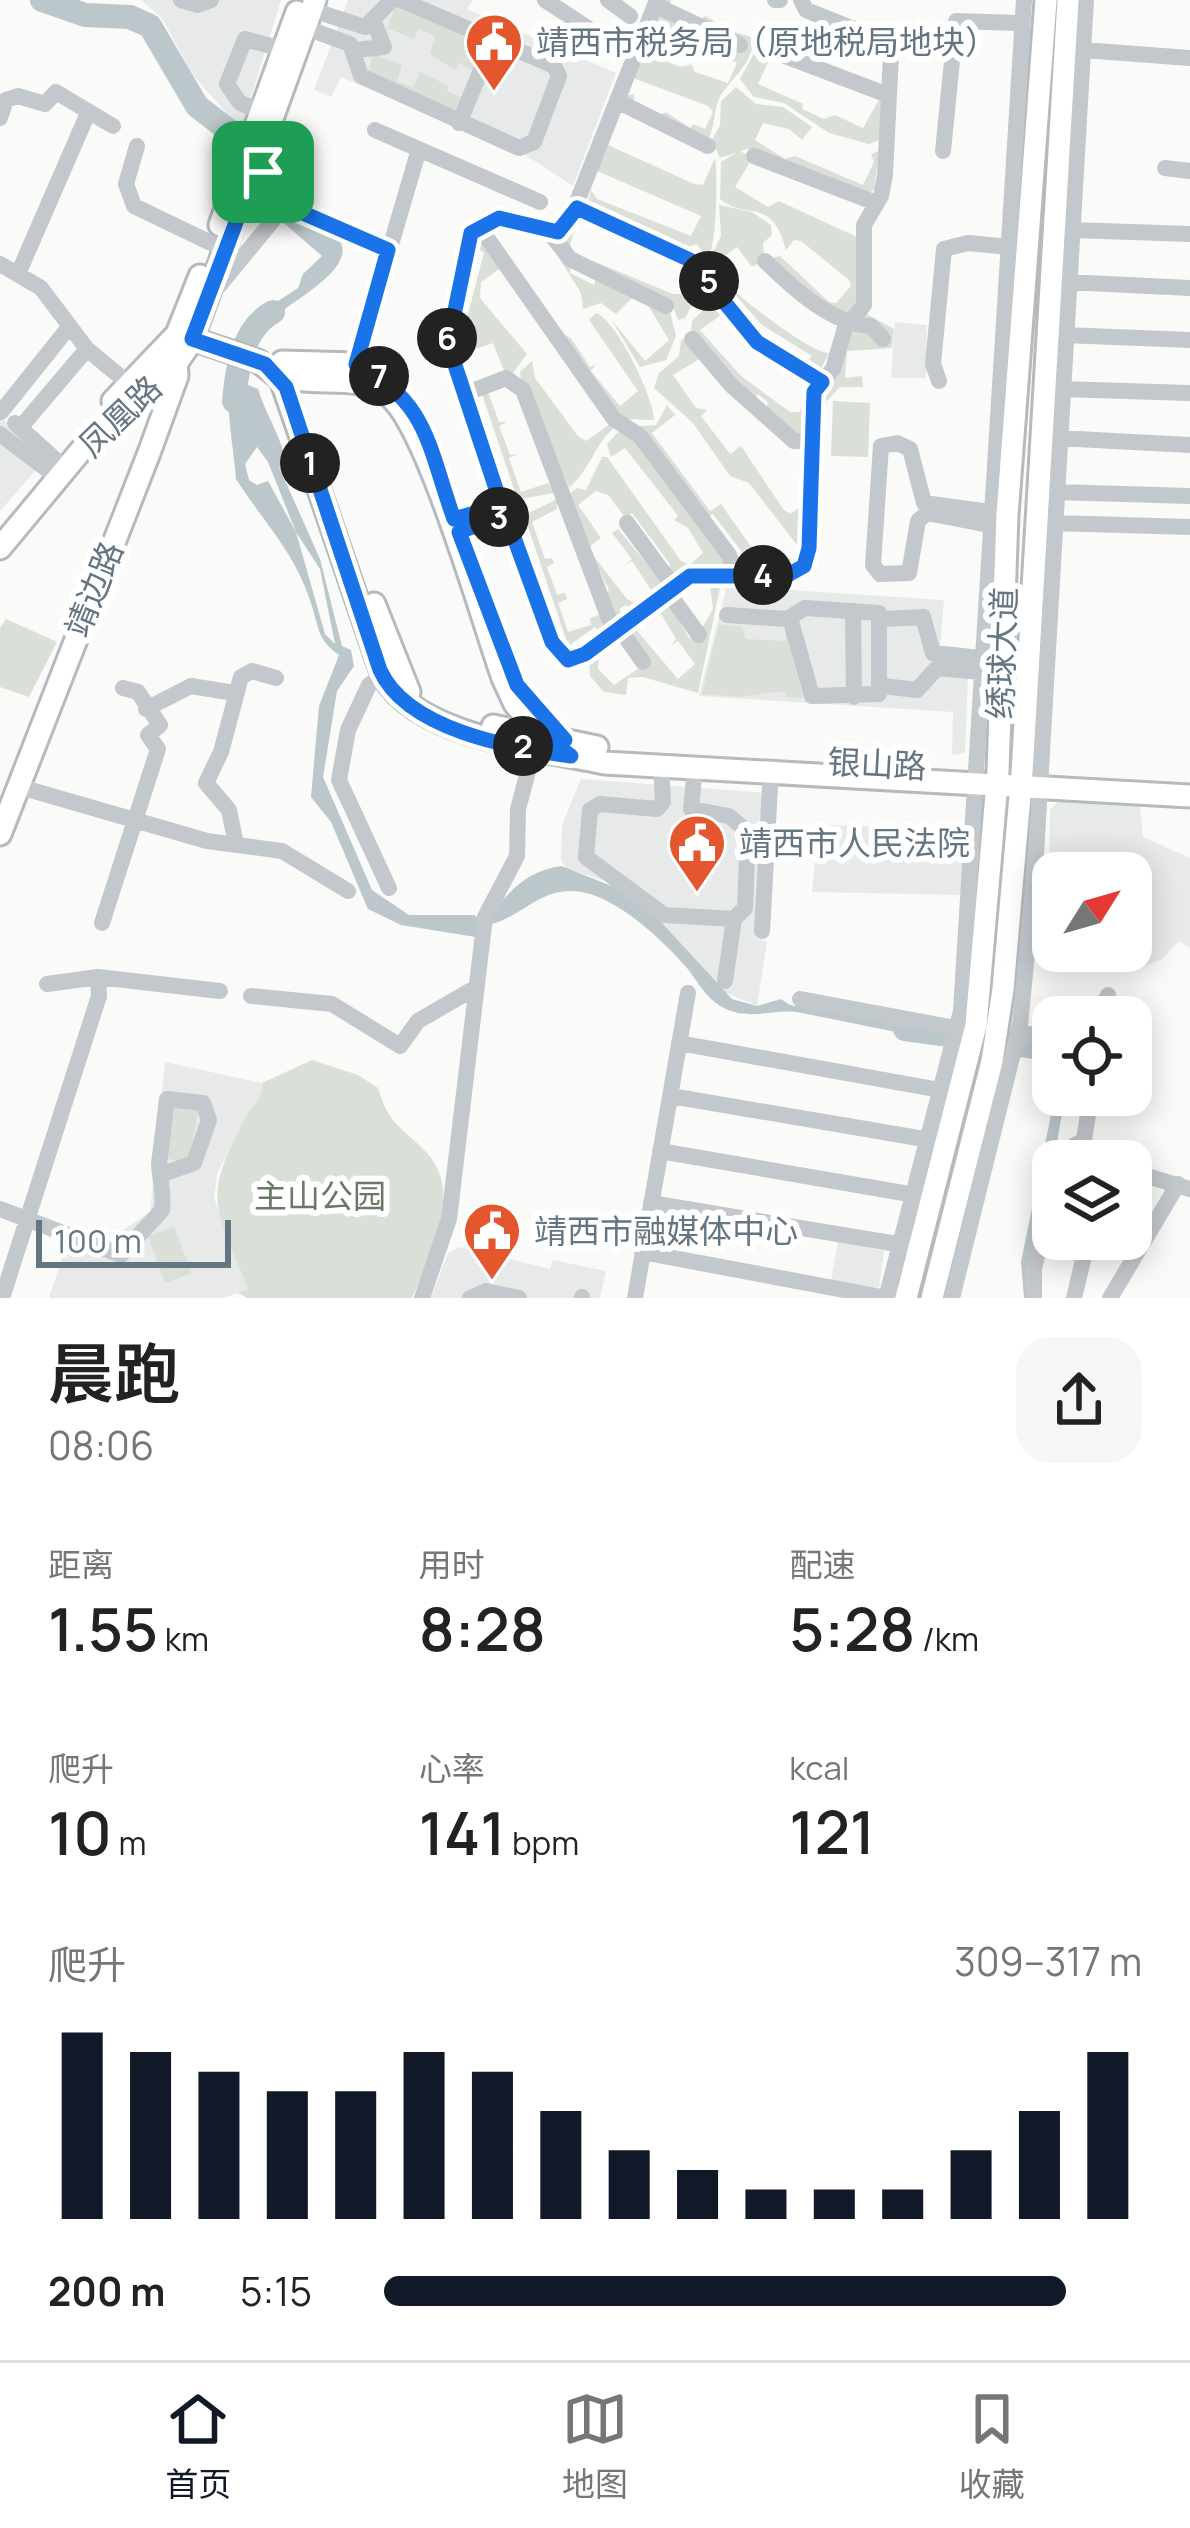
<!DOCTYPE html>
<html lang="zh">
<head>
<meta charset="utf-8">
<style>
	:root { --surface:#fff; --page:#f6f6f6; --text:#222; --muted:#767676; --line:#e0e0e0; --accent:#111827 }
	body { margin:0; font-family:Manrope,"Noto Sans SC",sans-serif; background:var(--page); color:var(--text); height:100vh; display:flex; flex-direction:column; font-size:45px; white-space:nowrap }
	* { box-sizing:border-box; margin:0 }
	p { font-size:39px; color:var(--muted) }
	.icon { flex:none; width:66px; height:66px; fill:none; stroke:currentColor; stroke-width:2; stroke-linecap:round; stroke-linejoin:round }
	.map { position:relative; height:1298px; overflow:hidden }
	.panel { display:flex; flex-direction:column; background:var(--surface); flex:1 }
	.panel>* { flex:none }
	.needle { width:78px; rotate:53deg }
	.tools { position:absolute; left:1032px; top:852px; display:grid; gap:24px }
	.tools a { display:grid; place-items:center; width:120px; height:120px; border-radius:24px; background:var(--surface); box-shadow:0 6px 30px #0003; font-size:60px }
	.scale { position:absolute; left:36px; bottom:30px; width:195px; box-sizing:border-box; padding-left:12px; border:6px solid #657683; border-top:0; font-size:33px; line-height:42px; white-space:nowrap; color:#657683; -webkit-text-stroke:9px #fff; paint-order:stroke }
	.pin { position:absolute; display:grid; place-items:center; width:102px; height:102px; color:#fff; margin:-51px; border-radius:24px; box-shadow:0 6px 18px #0006 }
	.km { position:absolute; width:60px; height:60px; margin:-30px; border-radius:50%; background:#222; color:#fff; font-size:33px; line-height:60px; text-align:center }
	.round { display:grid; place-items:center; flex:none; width:126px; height:126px; border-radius:36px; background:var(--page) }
	.head { display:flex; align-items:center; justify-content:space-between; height:204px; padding:0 48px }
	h1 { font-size:66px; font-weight:600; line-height:90px }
	.stats { display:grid; grid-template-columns:repeat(3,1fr); gap:18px; height:204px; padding:12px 48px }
	.stats div { display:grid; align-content:center }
	.stats b { font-size:60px; font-weight:600 }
	.stats small { font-size:33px; font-weight:400 }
	.stats p { font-size:33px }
	.chart { height:336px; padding:24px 48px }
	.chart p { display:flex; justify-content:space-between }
	.chart svg { width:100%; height:216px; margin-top:12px; stroke:var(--accent); stroke-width:6 }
	ul { padding:0 48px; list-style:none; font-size:39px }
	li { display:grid; grid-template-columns:192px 144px 1fr; align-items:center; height:90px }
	li i { height:30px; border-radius:15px; background:var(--accent) }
	.menu { display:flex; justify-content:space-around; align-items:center; height:168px; border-top:3px solid var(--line); background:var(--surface); font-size:33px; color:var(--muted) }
	.menu a { display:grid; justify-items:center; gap:6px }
	.menu .active { color:var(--accent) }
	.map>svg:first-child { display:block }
	.built { fill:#e8e9e9 }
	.green { fill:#dadfd7 }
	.water { fill:#bbc7cb; fill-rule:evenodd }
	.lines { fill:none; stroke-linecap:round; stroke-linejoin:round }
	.river { stroke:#bbc7cb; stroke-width:24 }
	.major-casing { stroke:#b5babe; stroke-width:27 }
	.minor { stroke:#c3c8cc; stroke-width:16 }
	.major { stroke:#fff; stroke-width:21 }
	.route-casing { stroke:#fff; stroke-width:24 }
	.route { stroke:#1a73e8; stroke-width:15 }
	.labels { text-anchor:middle; stroke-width:12; stroke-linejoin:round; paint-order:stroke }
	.poi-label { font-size:33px; fill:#657683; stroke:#fff; text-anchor:start }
	.street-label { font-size:33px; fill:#657683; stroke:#fff }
	.park-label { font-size:33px; fill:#687a64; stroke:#fff }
</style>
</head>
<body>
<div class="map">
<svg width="1190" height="1298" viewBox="0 0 1190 1298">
	<rect width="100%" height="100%" fill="#fafaf8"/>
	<path class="built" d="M141,0H281L241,130L193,75L162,18Z
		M348,0H473L467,9L616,73L573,186L527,156L341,77L331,97L314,90Z
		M895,322L927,325L926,378H891Z
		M0,417L41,451L42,463L0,511Z
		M727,586L944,600L940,648L969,650L965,753L952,755L953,712L699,696Z
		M581,779L766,793L756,938L767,942L757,1006L722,991L615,884L566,869L561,859L562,825Z
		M1060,799L1140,806L1143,837L1190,858V948L1179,941L1162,959L1132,972L1115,960L1117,951H1131V873H1053V951L1048,950L1050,810Z
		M830,825L964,829L961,895L812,892L816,852Z
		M165,1062L262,1083L261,1100L240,1127L217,1174L214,1198L249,1289L223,1298H49L68,1241L112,1258L120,1232L150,1212Z
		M838,1241L884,1251L879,1288L831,1281Z
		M460,1247L550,1269L553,1260L606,1271L600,1298H431L448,1253Z"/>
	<path class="green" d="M663,0H671L669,7L696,21L706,16L730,31L763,40L753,44C749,66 734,76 721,95C712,110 717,126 706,143L625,103L623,96L634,94L635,107L655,117L666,112L690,128L693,124L705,129L713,112L708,106L633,78L648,44L653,43L651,51C665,58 676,72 691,64L695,72L728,83L737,63C706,44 684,43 654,28L662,10L740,45L749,43L664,8Z
		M396,6L485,42L473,70L459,63L456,71L430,54L435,36L419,29L414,39L387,28Z
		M773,39L781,42L783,56L770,58L758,84L803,104L802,109L824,119L835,115L863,128L881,96L880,140L869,144L829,133L784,103L754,97L740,79L757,48Z
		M373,54L402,65L397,81L413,88L420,72L449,86L447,91L461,97L456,110L368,72Z
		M736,87L756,104L783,107L812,127L802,140L789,129L763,123L755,140L785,159L795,156L863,185L874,162L871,154L879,151L874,189L870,193L747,149L720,158L712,140L720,125L721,101Z
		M608,145L694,184L703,185L715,158C718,174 716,236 711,250L703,252L697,244L682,249L639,231L644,226L631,220L624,224L612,219L617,214L587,206L591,190L597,199L691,236L701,216L597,171Z
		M739,151L753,157L735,187L768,207L779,201L857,237L856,307L845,318L769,259L780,256L829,302L836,303L851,286L849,280L801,241L794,240L786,250C772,195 745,221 720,199L721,162Z
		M719,205L752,212L771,225L772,235L763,243L764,260L752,267L737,247L717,261C723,271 727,283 737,293C748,304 813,354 829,353L821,369L806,363L812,356L762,325L732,291L723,292L706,266L721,236Z
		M576,221L570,247L576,254L673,294H684L693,274L698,295L685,318L678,320L672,304L570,255L563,243Z
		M481,240L502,267L481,282L480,298L527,354L513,373H505L493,343L467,352L465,326L484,252L476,249Z
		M556,253L571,266L570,273L594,285L596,277L633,297L616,314L601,303L583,309L581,293Z
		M713,300L725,312L700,330L741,376L790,412H799L810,396L805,440L765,411L768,402L758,394L754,400L691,334L692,321Z
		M649,307L670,312L676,336L666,360L640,367L611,319L645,361L669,340Z
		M863,312L894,329L892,348L847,351L845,378L862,376L863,387H840L822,406L819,399L850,332L864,322Z
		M596,313C616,319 655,400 654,420L623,419L561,333L571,338L590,367L596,364L591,371L620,406L638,391L589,320Z
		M687,338L703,357L673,375L696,408L707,410L701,416L730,454L741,446L783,509L790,514L803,505L801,550L749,483L730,476L693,423L654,388L659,373L679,356L681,340Z
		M532,361L535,378L578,436L586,441L613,422L616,426C594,444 591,469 569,488L521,379L520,372Z
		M487,389L499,422H507L499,426L510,455L518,454L509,458L521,492L548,483L554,493L509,501L507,495L515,492L483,397Z
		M833,401L870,403L868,457L831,456Z
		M667,405L675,415L652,433L710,511L721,504L766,568L793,558L800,561L793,570H744L736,561L742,552L713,514L706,518L639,426L656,425Z
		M622,428L635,437L731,568L672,578L667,571L670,564L632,513L627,520L608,495L596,491L578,505L601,538L589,547L592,554L627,599L635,603L651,590L632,561L623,567L632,559L612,533L618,529L664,585L631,611L626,605L619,609L624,617L618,621L604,597L609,590L600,572L595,576L565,497L577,488L586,490L602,457H607L681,561L690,565L703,553L688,528L674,520L678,516C657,488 646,475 625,448L611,457L607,444Z
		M557,499V509L532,522L545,559L552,558L554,563L547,567L557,595L565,593L567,599L558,603L568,632L591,625L590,618L602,614L608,626L601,634L595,627L571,644L576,652L571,653L558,643L566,639L527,524L518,527L515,520Z
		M722,578L698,693L643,677L628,678L626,695L604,692L590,676L589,660L599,649L598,669L614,685L645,664L625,634L633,626L678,679L695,664L678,641L671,645L676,639L657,607L666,599L689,638L698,636L673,593L682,590L680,597L702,628L713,609L710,584Z
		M6,619L57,642L29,697L0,687V628Z
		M719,624L742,627L746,639L786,641V630L803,698L787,697L785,691L739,697L702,694Z
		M312,1060L358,1075L378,1088C390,1127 401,1126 427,1153C464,1194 430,1256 412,1298H247L238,1293L248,1289C218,1209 200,1203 243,1122C251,1106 262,1103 262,1083Z
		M171,1106L198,1111L189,1163L161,1158Z
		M174,1227L192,1273L165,1283L148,1236Z"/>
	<path class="water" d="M287,212C300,217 319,222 330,230C381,268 260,312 257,336L244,332L243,324L298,288L303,274L322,256L278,218Z
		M231,367L241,382L258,389C266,415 281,436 286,462L279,467L320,559L342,646L351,650L354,666L337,691L323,777L372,890L409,915H474L481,920L482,938L401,925L368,909L331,822L311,797L319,706L339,655C316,639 319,626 310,600C294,552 263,521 236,479C233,441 224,405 231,367ZM257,447L268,462L296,532L268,481L257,485L249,480L245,464ZM296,532L320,569L335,644L325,634Z
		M561,866L637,896L732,999L757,1006L781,999L790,1005L934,1031L936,1040L797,1012C771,1009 750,1021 724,1008C706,999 699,983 687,968C663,940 611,891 572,891C537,890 518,920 487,925C503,895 525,871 561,866Z
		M1055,1095H1065L1031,1298H1024L1021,1262Z"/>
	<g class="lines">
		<path class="river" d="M42,0L85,15L130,17L150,26L197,106L228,130L283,206
			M234,401C237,369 242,329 273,312
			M905,1029L1042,1048L1053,1058"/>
		<g class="major-casing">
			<path id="major" d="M220,225L297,12
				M177,334L258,361L281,379L381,670C409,737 542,749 605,763L1190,796
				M282,362L356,364L386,380
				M274,370C308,392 352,369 388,395C427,423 483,622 503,678L515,704L541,733
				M113,401L177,334L200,276
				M0,548L93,436L178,361L191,342L315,0
				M374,604L409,692
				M493,726L597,747
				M0,834L149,453L177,376L176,358
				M906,1298L976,1025L998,771L1007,515L1046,0
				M932,1298L992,1061L1003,989L1022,773L1068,0"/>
		</g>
		<path class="minor" d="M181,0L198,5L211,0
			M545,0L621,50
			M608,0L630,16
			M775,0H780
			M655,5L740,45
			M312,10L365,27L392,0
			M306,28L350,44L361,76L519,148L534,142L559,76L554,66L401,0
			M355,50L384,47L374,22
			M1083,50L1190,58
			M785,56L888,95
			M619,102L708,146
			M261,111L240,103L227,84L245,39L282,49
			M0,118L6,100L18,96L45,104L56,92L113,126
			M459,123L494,39
			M375,130L540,202
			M137,146L126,184L134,206L213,244
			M943,151L956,21L1022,23
			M754,156L876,203
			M258,164L296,210L388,250
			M1165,168L1190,171
			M577,208L690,260L757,342L822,381
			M478,225L614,419L640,436L729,555L735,572
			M1072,230L1190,234
			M550,233L570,259L666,306
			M765,261C794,289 831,324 871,326L883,339
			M0,264L41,288L87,349L129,384
			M18,274L88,113
			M1067,282L1190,288
			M211,287L219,286L287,203
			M1064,335L1190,340
			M692,339L732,386L794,441H813
			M356,364L419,149
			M939,381L933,364L944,249L968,243L1009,247
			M1061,389L1190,393
			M467,393L506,378L523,390L614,632
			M1,412L69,327
			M15,423L58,462
			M20,428L87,349
			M0,434L50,472
			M1058,438L1190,445
			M1056,492L1190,496
			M454,519L492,508L499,498L450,357L447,333L465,246L487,220L512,218L550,233L569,222L657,0
			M627,523L673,586
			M1054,523L1190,527
			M989,525L927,513L918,521L909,573L880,574L873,565L881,446L897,443L910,449L924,503L990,512
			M459,532L496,518L508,521L552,642L568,660L585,654L690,576H786L804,566L809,548L814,392L833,369L845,328L864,305V225L881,196L885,175L891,54L874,37L806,10L801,0
			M667,591L699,635
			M853,611L854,697
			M727,615L787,619L805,608L879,613V694L812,696L790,618
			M883,619L923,617L933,653L981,658
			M619,628L643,662
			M383,676L369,685L348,730L339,780L389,888
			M883,686L917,690L937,668L981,672
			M146,709L191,686L234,693
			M661,766L663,802L657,809L600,804L590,810L586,857L664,915L734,919L745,908L748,832L729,816L691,809L695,767
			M17,786L207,841L282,851L348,891
			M236,844L229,810L206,783L221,752L241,677L252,671L276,678
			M102,923L158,749L148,735L160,725L138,692L123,688
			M762,931L771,769
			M725,981L734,919
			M47,984L98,977L220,991
			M251,996L332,1004L400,1046L418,1021L475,988
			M800,999L955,1028
			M1097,1017L1108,995
			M1019,1032L1053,1039
			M679,1043L940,1090
			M671,1096L930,1140
			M1080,1147L1102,1161
			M660,1151L915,1195
			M1060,1161L1062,1153L1084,1140L1091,1095
			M1131,1171L1190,1189
			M651,1203L903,1245
			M0,1209L121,1255L162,1210C164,1196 160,1179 159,1164L167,1099L203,1103L209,1120L194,1163L160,1175
			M642,1252L887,1298L894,1294
			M2,1298L99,996L98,977
			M422,1298L449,1219L485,917L517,856L518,809L534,749
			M470,1298L486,1291L519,1298
			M582,1298V1297
			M635,1298L688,993
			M886,1298L961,1011L1024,0
			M952,1298L1020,1025L1035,872L1086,0
			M1034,1298V1269L1053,1188
			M1074,1298L1088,1239
			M1110,1298L1178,1184"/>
		<use href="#major" class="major"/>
	</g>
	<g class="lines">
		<g class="route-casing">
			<path id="route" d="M258,164L296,210L388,250L356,364C429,402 428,447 454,519L492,508L499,498L448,344L471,233L499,218L558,232L577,208L690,260L757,342L822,382L814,392L809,548L804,566L786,576H690L585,654L568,660L552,642L508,521L496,518L459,532L517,685L565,740L543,735L571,756C511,748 407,730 380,670L286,387L265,364L192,339Z"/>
		</g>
		<use href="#route" class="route"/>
	</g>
	<defs>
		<g id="civic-pin" transform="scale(3)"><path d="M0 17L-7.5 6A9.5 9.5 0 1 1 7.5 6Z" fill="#e4572e" stroke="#fff"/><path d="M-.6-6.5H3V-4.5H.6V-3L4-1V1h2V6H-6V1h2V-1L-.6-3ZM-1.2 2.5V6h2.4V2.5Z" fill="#fff"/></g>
	</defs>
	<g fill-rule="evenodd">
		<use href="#civic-pin" x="494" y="42"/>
		<use href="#civic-pin" x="697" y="843"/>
		<use href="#civic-pin" x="492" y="1231"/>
	</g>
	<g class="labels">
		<g class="poi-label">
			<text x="536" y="54">靖西市税务局（原地税局地块）</text>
			<text x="739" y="855">靖西市人民法院</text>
			<text x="534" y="1243">靖西市融媒体中心</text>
		</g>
		<g class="street-label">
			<text transform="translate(120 416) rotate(-44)" y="12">凤凰路</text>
			<text transform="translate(94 589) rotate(-68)" y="12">靖边路</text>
			<text transform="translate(1002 653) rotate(-88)" y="12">绣球大道</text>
			<text transform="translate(877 764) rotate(3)" y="12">银山路</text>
		</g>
		<g class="park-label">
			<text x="320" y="1208">主山公园</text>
		</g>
	</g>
</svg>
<div class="tools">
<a><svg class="needle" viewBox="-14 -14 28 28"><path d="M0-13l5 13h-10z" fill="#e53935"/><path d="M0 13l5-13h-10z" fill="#767676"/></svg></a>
<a><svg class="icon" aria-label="locate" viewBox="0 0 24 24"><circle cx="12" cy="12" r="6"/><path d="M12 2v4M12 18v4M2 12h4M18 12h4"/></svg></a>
<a><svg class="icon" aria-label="layers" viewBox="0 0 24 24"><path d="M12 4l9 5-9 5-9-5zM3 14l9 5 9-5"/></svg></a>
</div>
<div class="scale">100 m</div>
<div class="pin" style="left:263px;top:172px;background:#1e9e55"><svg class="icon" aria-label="arrive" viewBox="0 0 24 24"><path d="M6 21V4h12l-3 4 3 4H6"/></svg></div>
<b class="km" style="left:310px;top:463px">1</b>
<b class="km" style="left:523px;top:746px">2</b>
<b class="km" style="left:499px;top:517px">3</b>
<b class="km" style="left:763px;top:575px">4</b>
<b class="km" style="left:709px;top:281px">5</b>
<b class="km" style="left:447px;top:338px">6</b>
<b class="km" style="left:379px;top:376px">7</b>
</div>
<section class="panel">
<div class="head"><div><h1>晨跑</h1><p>08:06</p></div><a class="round"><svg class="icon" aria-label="share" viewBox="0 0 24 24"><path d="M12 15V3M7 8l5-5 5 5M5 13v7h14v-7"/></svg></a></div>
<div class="stats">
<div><p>距离</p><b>1.55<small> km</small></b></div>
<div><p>用时</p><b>8:28</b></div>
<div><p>配速</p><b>5:28<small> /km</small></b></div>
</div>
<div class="stats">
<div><p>爬升</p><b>10<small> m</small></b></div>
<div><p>心率</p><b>141<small> bpm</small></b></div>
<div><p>kcal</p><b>121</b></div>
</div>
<div class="chart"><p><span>爬升</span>309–317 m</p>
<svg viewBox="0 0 160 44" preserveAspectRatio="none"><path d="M5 44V6M15 44V10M25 44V14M35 44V18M45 44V18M55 44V10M65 44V14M75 44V22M85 44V30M95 44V34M105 44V38M115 44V38M125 44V38M135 44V30M145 44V22M155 44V10"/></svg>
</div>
<ul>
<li><b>200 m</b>5:15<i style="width:90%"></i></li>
</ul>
</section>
<nav class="menu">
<a class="active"><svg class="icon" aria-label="home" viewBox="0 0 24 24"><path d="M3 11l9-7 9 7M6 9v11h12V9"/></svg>首页</a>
<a><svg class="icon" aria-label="map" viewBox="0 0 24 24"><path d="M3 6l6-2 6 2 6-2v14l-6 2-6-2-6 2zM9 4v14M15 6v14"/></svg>地图</a>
<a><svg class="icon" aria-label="saved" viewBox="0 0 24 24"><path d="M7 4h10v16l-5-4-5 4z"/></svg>收藏</a>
</nav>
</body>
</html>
